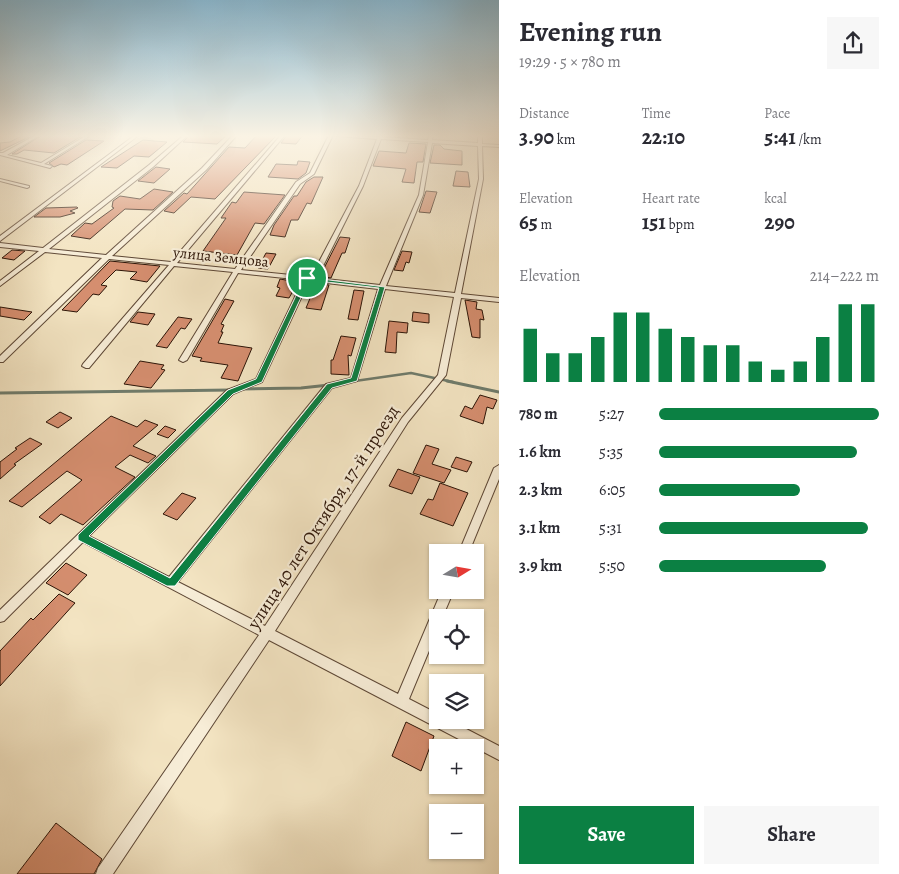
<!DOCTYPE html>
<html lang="en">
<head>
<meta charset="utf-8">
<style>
	:root { --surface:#fff; --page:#f7f7f7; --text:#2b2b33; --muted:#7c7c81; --accent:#0b8043 }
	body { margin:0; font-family:Alegreya,serif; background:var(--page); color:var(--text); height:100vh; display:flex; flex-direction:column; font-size:19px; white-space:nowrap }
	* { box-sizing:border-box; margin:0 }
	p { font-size:16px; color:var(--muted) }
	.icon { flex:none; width:28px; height:28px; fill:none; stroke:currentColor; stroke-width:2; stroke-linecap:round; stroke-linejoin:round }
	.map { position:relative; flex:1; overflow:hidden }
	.details { display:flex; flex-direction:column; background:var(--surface); width:400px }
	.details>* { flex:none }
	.needle { width:32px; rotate:79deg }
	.buttons { position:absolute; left:429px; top:544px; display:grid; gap:10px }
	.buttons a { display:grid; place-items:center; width:55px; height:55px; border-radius:0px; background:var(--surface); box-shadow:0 1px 4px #0004; font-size:25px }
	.pin { position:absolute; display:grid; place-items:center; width:42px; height:42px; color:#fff; margin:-21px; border:2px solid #fff; border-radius:50%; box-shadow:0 1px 5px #0007 }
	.round { display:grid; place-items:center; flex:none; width:52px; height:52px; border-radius:0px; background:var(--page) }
	.summary { display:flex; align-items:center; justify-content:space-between; height:85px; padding:0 20px }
	h1 { font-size:28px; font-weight:700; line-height:38px }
	.figures { display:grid; grid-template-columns:repeat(3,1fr); gap:8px; height:85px; padding:5px 20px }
	.figures div { display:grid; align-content:center }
	.figures b { font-size:21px; font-weight:700 }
	.figures small { font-size:14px; font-weight:400 }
	.figures p { font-size:14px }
	.chart { height:140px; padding:10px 20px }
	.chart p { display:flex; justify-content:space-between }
	.chart svg { width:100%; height:90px; margin-top:5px; stroke:var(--accent); stroke-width:6 }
	.cta { display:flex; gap:10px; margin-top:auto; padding:10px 20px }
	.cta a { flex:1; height:58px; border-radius:0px; background:var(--accent); color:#fff; font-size:20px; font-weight:700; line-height:58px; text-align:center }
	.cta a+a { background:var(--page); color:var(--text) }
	ul { padding:0 20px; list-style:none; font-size:16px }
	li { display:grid; grid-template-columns:80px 60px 1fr; align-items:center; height:38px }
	li i { height:12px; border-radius:6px; background:var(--accent) }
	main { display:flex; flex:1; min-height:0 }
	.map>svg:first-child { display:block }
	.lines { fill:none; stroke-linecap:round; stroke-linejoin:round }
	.stream-far1 { stroke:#6f7b6b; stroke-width:2.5 }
	.stream { stroke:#6f7b6b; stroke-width:3 }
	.building { fill:#d58e6f; stroke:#2c1407 }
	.minor-casing { stroke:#5e4836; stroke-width:2 }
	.minor { fill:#f7edd7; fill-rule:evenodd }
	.route { fill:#0b8043; stroke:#fff; fill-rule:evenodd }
	.labels { text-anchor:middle; stroke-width:4.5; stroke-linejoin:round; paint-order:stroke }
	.far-street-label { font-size:15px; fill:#2c1407; stroke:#f7edd7 }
	.street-label { font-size:18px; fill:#2c1407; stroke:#f7edd7 }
</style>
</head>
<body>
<main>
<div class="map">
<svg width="499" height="874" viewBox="0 0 499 874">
	<rect width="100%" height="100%" fill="#f3e4c2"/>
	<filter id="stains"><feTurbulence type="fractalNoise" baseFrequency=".004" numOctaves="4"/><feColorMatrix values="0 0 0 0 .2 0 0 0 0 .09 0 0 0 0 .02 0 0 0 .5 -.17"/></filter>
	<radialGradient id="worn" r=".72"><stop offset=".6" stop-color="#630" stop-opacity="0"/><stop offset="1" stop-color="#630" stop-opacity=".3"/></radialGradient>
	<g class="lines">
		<path class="stream-far1" d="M355,381L411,373L453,382"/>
		<path class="stream" d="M447,381L499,392
			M240,389L301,388L329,385
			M0,393L231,390"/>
	</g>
	<path class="building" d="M23,135H33L0,151V143L10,142Z
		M42,135H55L80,137L54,153L24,150L17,154H12Z
		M190,135H227L217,144L183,142Z
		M257,135H277L215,199L191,197L174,213L164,211L184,193L187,194L229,147L245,148Z
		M287,135H303L296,144L281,143Z
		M86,140L104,141L67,165L61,164L54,167L49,163Z
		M143,140L167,142L149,157L134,156L117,168L101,167Z
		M409,143L426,144L423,162H417L414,183L402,182L406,169L373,166L379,151L406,153Z
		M434,145H440L444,149L462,151V165L430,163Z
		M298,161L310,162L306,173L298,179L268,177L276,164L297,165Z
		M156,167L170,169L154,183L138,181Z
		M456,171L468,172L470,187L453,186Z
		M314,177H323L311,204L307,203L298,220H291L285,237L270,235L274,225L294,196H297L306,182Z
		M154,189L173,192L153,210L125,209L90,239L71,236L85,223L92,224L114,208L112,207L113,201L120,196L140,199Z
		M426,191L437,192L430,213L419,212Z
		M244,192L285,195L264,224L255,223L237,255L203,251L226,218H221L232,202L236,203Z
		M77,207L78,208L70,211L75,213L60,217H34L46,208Z
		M340,237L350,238L345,253H342L331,278L320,276Z
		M12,250L25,251L14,260L2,258Z
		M402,251L412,252L409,263L406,262L403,271L394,270Z
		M266,253L276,254L268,269L258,268Z
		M110,261L160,266L147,282L130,279L137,272L116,270L101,285L107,286L99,295L93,294L77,312L62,310Z
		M280,279L291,281L290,283L297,284L289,298L276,296L280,288L277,287Z
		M316,284L329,285L321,310L306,308Z
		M354,290L364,291L358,320L348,319Z
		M225,299L234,301L221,324L224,325L221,332H223L218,343L252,348L238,381L221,378L228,365L200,361L202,358L192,356Z
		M465,300L477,302L476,309L482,310L484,320L480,319V338L472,337Z
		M0,307L32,312L24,320L0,316Z
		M138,312L155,314L148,325L130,322Z
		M413,312L429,314V323L412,321Z
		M178,317L192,319L185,329L181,328L167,348L156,346Z
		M389,321L408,323L407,333L397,332L396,353L385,352Z
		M341,336L356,338L351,356L348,355L349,375L331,374V360H333Z
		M140,361L164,365L161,369L165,370L151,388L124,384Z
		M480,395L497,400L493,409L487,407L483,424L460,416L465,406L472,409Z
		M60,412L72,418L58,428L46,422Z
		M111,416L137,427L145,420L158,425L133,446L156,456L148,463L130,455L115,467L135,477L83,525L61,514L50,524L39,517L82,480L67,471L22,507L9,501Z
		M165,426L176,430L168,438L157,434Z
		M30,438L42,444L14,464L16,465L0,479V462L17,449L15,448Z
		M426,445L439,449L432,464L451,470L444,483L413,473Z
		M456,457L472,462L467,472L451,467Z
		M398,469L420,477L412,494L389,486Z
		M440,483L468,493L453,526L420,514L428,499L433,500Z
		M182,493L196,498L177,520L163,514Z
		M66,563L87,575L68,595L46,583Z
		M59,594L75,603L0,686V651L31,618L33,620Z
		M406,722L434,736L421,771L392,756Z
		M56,823L102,859L94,874H17Z"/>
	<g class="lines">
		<g class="minor-casing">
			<path id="minor" d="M36,135H40L7,155L41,163L87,135H91L44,164L52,166L50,168L0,155V153H3Z
				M135,135H139L0,241V236Z
				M184,135H188L153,167L49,249L106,255L202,168L233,135H237L206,170L112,256L171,262L281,135H285L177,263L235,269L296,182L310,173L329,135H333L314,174L300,184L241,270L311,277L359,186L377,139L336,136L334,135L378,137L379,135H383L382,137L428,140L429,135H433L432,140L478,143V135H482V144L499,145V147L482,146L483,179L461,294L499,298V302L461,298L446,375L408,422L275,631L398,694L442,590H454L442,618H438V629L409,699L438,714V720H449L499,746V760L269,640L113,874H96L98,868L259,635L83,542L4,621L0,622V610L227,390L256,379L303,280L238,273L187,360L183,362L179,360L233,272L174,266L89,368H86L82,366L83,364L169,265L109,259L3,362H0V356L102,258L45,252L0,286V281L39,251L0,247V243L43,248L149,165ZM381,139L428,142L419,195L380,285L317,278L363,186ZM432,143L478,146L479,179L455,293L386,286L423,195ZM309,281L378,289L351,378L326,384L169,577L89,536L233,394L262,382ZM385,289L454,297L438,375L402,418L265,626L178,582L332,388L357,381Z
				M0,179L29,186V187L27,188L0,181Z
				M499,465V479L469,552H459L494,468Z"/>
		</g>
		<use href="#minor" class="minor"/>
	</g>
	<linearGradient id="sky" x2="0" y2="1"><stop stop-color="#89b8d1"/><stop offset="0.53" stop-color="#faf3e4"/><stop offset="1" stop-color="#faf3e4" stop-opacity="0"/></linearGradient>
	<rect width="499" height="257" fill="url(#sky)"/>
	<path class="route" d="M305,277L385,287L357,381L332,388L175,586H167L78,540V535L228,390L256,379ZM309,280L379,288L351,378L327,384L170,578L89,536L233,394L262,382Z"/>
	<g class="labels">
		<g class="far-street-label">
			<text transform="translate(221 257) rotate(6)" y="5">улица Земцова</text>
		</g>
		<g class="street-label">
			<text transform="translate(323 517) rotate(-57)" y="6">улица 40 лет Октября, 17-й проезд</text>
		</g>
	</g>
	<rect width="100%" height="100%" filter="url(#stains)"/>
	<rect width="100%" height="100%" fill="url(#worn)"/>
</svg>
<div class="buttons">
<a><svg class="needle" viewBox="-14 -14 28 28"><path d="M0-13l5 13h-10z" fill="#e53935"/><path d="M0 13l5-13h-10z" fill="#7c7c81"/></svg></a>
<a><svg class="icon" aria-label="locate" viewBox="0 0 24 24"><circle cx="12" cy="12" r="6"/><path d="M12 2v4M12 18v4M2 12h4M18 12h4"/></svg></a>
<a><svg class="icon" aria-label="layers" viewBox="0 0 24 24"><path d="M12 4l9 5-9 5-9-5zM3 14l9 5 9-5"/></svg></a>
<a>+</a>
<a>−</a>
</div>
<div class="pin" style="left:307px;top:278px;background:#1e9e55"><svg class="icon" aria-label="arrive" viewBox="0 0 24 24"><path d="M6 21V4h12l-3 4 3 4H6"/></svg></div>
</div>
<section class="details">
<div class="summary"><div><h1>Evening run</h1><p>19:29 · 5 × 780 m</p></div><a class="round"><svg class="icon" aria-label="share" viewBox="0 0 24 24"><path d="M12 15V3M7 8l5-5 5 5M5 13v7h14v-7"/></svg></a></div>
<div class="figures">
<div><p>Distance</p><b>3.90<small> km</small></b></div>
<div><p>Time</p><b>22:10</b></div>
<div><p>Pace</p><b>5:41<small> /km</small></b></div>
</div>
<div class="figures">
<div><p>Elevation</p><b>65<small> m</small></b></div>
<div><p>Heart rate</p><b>151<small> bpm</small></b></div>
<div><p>kcal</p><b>290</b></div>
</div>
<div class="chart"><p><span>Elevation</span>214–222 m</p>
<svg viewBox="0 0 160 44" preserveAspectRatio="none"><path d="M5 44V18M15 44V30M25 44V30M35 44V22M45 44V10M55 44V10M65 44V18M75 44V22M85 44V26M95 44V26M105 44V34M115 44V38M125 44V34M135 44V22M145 44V6M155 44V6"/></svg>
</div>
<ul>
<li><b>780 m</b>5:27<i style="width:100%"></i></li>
<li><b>1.6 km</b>5:35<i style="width:90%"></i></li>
<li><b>2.3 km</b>6:05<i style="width:64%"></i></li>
<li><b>3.1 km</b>5:31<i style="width:95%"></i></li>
<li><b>3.9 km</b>5:50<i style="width:76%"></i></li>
</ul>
<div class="cta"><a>Save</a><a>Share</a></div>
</section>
</main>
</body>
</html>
